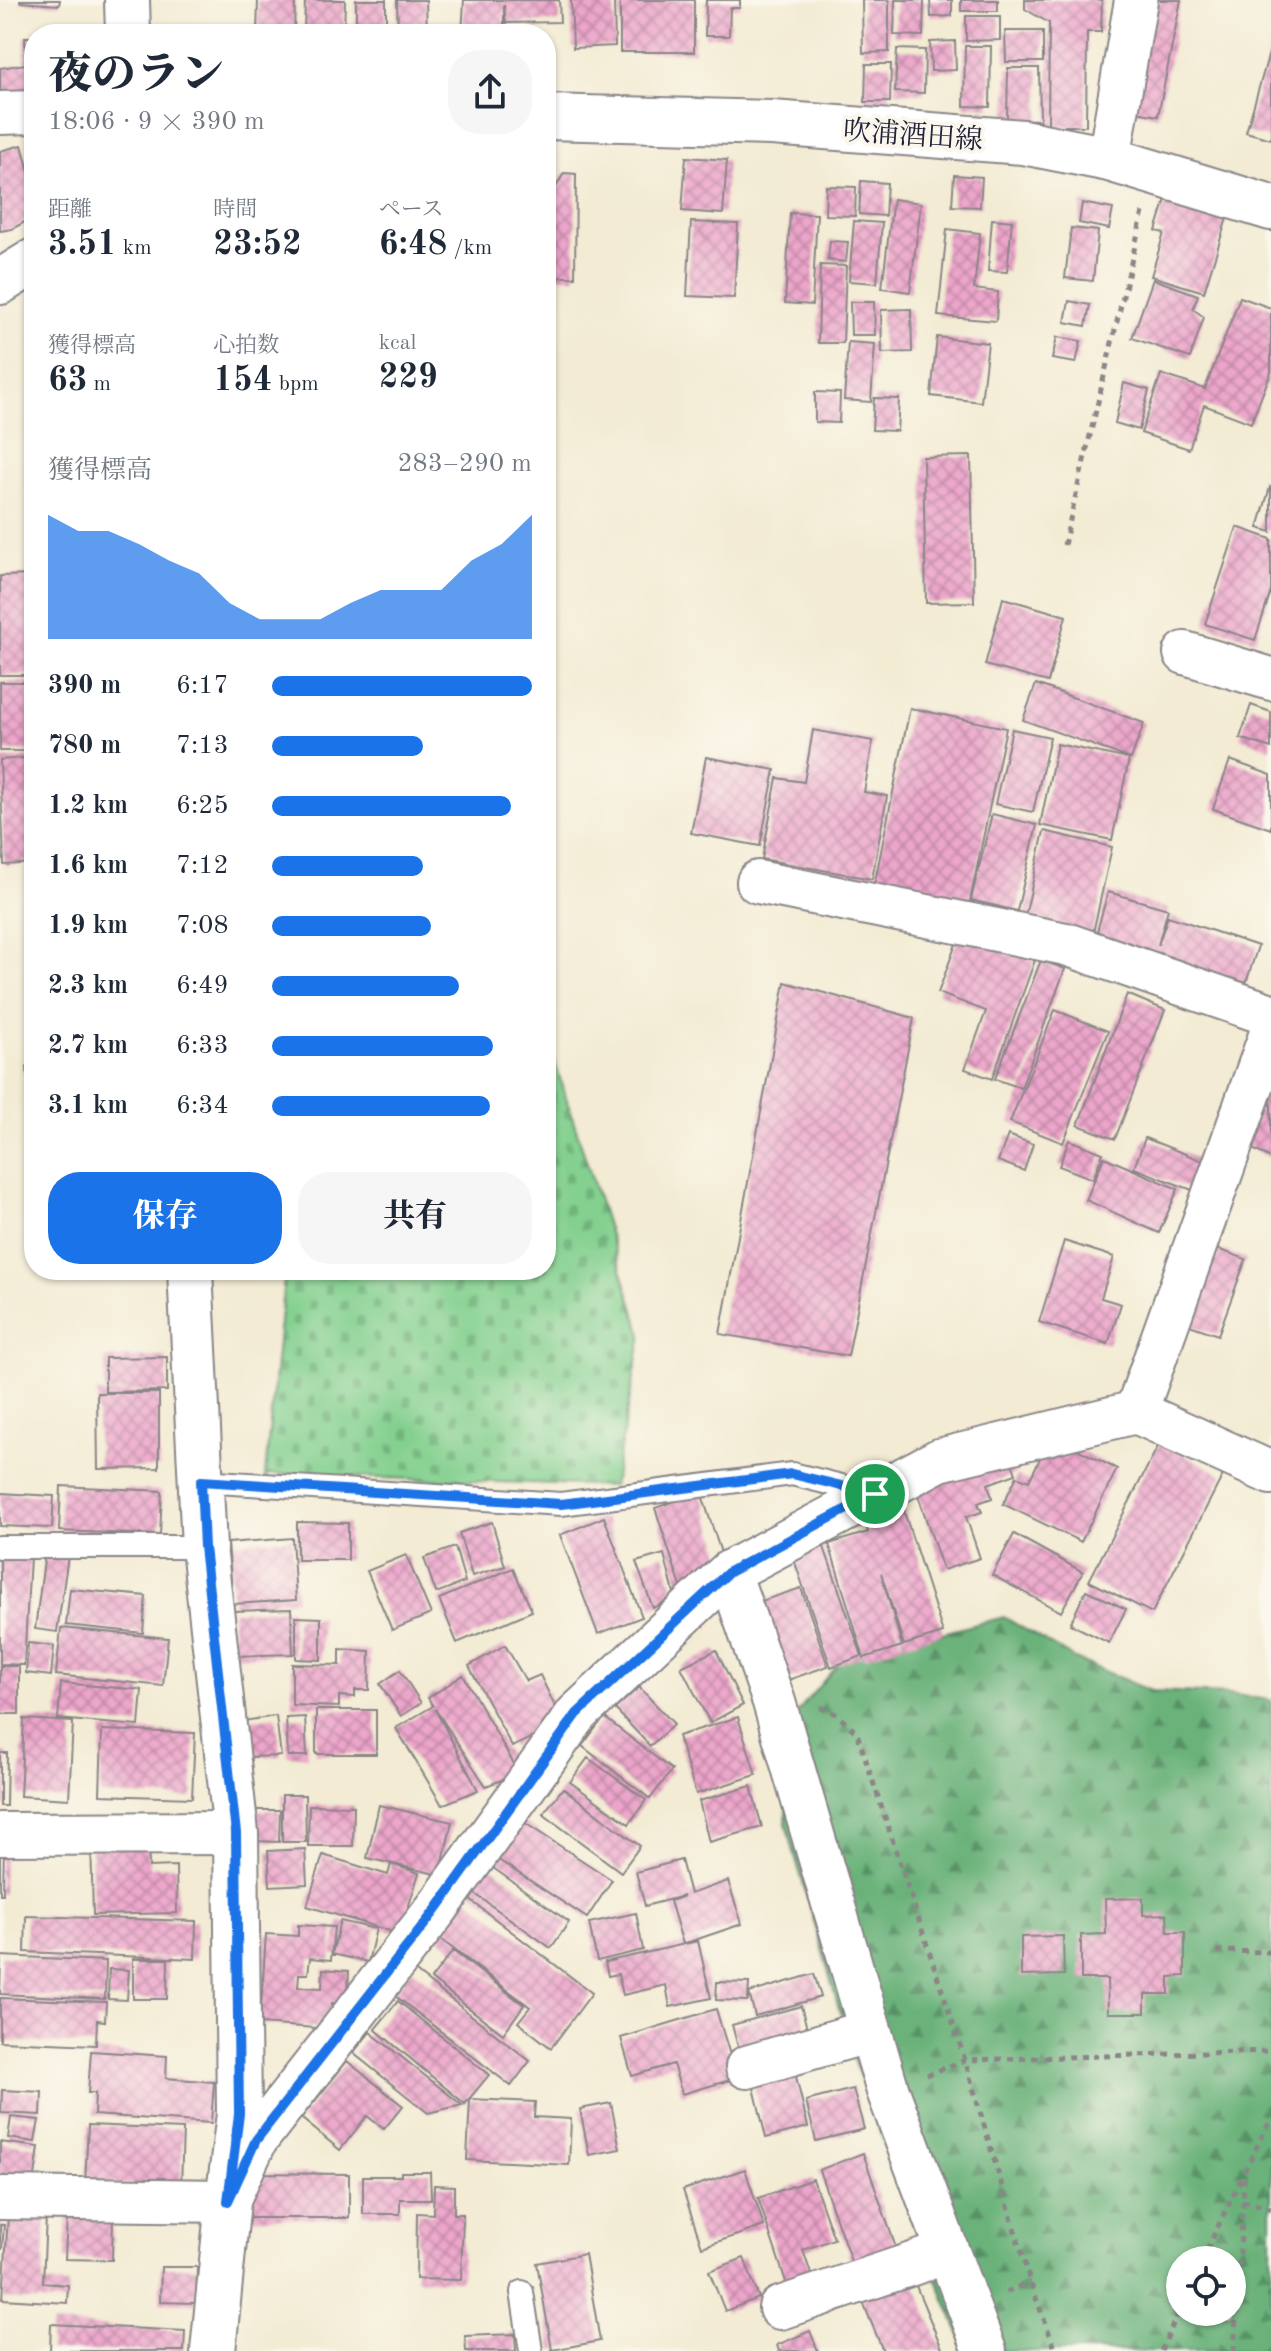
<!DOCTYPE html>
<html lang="ja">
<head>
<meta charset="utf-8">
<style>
	:root { --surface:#fff; --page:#f6f6f7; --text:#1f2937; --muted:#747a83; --accent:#1a73e8 }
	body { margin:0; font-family:"Old Standard TT","Noto Serif JP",serif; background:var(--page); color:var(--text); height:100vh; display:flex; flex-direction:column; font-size:30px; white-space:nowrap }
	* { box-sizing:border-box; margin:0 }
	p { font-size:26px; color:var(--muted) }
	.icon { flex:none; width:44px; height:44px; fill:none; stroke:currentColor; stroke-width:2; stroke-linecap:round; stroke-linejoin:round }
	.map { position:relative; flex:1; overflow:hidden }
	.panel { position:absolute; left:24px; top:24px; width:532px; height:1256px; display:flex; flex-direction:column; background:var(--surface); border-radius:32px; box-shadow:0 2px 6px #0004 }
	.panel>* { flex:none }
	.fabs { position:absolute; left:1166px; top:2246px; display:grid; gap:16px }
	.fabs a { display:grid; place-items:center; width:80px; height:80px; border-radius:50%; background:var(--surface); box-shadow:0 2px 6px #0004; font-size:40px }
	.pin { position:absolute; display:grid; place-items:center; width:68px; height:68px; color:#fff; margin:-34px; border:4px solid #fff; border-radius:50%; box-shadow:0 2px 8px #0007 }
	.round { display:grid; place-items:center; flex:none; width:84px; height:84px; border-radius:32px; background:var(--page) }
	.summary { display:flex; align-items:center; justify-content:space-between; height:136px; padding:0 24px }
	h1 { font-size:44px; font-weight:800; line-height:60px }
	.stats { display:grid; grid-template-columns:repeat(3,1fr); gap:12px; height:136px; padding:8px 24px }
	.stats div { display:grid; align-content:center }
	.stats b { font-size:34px; font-weight:800 }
	.stats small { font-size:22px; font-weight:400 }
	.stats p { font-size:22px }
	.chart { height:224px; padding:16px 24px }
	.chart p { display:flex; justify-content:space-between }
	.chart svg { width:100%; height:144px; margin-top:8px; fill:var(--accent); opacity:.7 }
	.action { display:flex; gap:16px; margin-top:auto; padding:16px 24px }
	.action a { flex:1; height:92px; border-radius:32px; background:var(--accent); color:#fff; font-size:32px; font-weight:800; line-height:92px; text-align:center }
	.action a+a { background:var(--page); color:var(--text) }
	ul { padding:0 24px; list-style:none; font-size:26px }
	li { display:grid; grid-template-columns:128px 96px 1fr; align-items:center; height:60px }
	li i { height:20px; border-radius:10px; background:var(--accent) }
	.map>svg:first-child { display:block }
	.forest { fill:url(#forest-firs); stroke:#466a5a; stroke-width:2; fill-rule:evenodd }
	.cemetery { fill:url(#cemetery-stones); stroke:#527965; stroke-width:2 }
	.building { fill:url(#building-cross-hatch) }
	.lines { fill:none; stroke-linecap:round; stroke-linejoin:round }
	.service-casing { stroke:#8a8687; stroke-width:26 }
	.minor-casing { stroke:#8a8687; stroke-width:46 }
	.tertiary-casing { stroke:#8a8687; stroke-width:48 }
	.secondary-casing { stroke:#8a8687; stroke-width:48 }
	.trunk-casing { stroke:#8a8687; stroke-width:48 }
	.path { stroke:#8a8687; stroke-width:5; stroke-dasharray:6 6; stroke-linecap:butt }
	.service { stroke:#fff; stroke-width:22 }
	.minor { stroke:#fff; stroke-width:42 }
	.tertiary { stroke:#fff; stroke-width:44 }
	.secondary { stroke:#fff; stroke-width:44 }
	.trunk { stroke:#fff; stroke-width:44 }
	.route-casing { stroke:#fff; stroke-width:16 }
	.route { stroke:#1a73e8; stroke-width:10 }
	.labels { text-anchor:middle; stroke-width:8; stroke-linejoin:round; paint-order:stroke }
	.street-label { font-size:28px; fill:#22223b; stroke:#fbf7ec }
</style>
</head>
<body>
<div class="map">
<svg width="1271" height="2351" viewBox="0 0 1271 2351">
	<defs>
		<pattern id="forest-firs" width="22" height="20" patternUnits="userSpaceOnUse" patternTransform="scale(2)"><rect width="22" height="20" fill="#6ab27a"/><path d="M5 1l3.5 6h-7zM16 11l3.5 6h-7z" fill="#579065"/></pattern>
		<pattern id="cemetery-stones" width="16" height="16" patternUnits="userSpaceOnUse" patternTransform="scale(2)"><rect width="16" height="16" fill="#83d08f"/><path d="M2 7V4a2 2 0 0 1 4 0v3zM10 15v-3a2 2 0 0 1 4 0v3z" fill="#71b27c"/></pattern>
		<pattern id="building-cross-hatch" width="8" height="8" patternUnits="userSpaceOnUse" patternTransform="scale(2)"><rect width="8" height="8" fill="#eda6cb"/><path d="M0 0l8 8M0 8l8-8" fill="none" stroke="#c087a6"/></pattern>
	</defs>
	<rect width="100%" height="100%" fill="#fbf7ec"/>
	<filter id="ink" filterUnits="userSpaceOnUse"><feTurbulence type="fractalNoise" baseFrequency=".0125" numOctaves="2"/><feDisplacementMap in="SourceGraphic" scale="16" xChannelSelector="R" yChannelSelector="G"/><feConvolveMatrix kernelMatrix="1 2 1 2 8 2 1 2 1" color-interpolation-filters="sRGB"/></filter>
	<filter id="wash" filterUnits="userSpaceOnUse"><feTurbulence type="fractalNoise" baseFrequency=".006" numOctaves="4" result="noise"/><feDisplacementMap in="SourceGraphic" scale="32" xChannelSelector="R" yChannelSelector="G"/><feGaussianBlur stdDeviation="1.8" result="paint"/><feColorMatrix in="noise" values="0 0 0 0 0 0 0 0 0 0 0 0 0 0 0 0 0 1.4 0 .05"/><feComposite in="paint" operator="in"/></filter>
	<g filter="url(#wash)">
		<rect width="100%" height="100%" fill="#f3ebd3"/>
		<path class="forest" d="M1004,1617L1075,1659L1151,1691L1229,1694L1271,1700V2351H967L912,2221L853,2057L786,1824L788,1723L842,1659ZM1180,2260H1232V2312H1180Z"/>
		<path class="cemetery" d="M546,1035L642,1335L613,1486L268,1474L264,1485L285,1270H546Z"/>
		<g id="blocks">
			<path class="building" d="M20,0H60L59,5L20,2Z
				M258,0H295L294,34H257Z
				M305,0H345L344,34H304Z
				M356,0H386V34H356Z
				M397,0H426L427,34H398Z
				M464,0H559L560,22L506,23L504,5V34H462Z
				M571,0H614L615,46L573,48Z
				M620,0H694V52H620Z
				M706,0H740V8H730L729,36H705Z
				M862,0H889V52L863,53Z
				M895,0H924L923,36L894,35Z
				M930,0H952V16L931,17Z
				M961,0H998V11H961Z
				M1025,0H1102L1101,32H1087L1086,126H1048L1049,23L1025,9Z
				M1148,0H1181L1158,116L1126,110Z
				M966,16H1000V40L966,41Z
				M1005,31H1043V62H1006Z
				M25,37H34V94L0,95V68L26,64Z
				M955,41L956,70L931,71L930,42Z
				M965,46H991L990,107L964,106Z
				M897,49L925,50L924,93L895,92Z
				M1270,50H1271V139L1246,132Z
				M866,64H891L890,102H865Z
				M1008,68H1039L1040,120L1007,119Z
				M22,145L34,191V217L12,229L0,231V151Z
				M686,157L727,160L723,214L682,211Z
				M564,173L576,174L575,277H546V187H556Z
				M954,175L982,177L980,207L952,206Z
				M861,181L887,183L885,216L859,214Z
				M826,186L856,187L855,216L825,215Z
				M893,199L921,203L910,292L882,288Z
				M1166,199L1227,218L1204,292L1151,276L1164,233L1156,231Z
				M1082,203L1113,209L1109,229L1079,223Z
				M790,213L817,214L812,305L785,303Z
				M992,219L1012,221L1007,272L988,271Z
				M854,221L882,223L877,283L849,281Z
				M691,222L738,224L734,298L687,296Z
				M1071,228L1098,231L1093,281L1065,278Z
				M947,229L980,233L974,289L998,292L996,321L938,316Z
				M830,241L848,242L846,262L828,260Z
				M820,265L846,266L843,343H818Z
				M1153,279L1198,295L1193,309L1204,317L1190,358L1132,338Z
				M1240,297L1271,308V372L1251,423L1204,405L1189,449L1141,433L1161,374L1205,389Z
				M1069,301L1090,305L1086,326L1065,322Z
				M850,302H874L875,335H851Z
				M911,309L912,352L882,353L881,310Z
				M937,337L988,343L981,402L931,396Z
				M1057,337L1081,341L1076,363L1052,359Z
				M848,342L875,344L871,402L844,400Z
				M1124,383L1149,390L1139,430L1115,423Z
				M815,392L840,393L839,423L815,422Z
				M874,398L899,399L897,431L872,430Z
				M971,456L974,602L926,603L923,457Z
				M1270,487L1271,488V532L1258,528Z
				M1237,527L1271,539V591L1255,640L1205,624Z
				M34,575V675H0V576Z
				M1003,598L1066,616L1048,682L985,665Z
				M0,682H29V702H34V751H0Z
				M1036,684L1144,723L1131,759L1023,720Z
				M1251,705L1271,712V748L1240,738Z
				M910,708L1006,728L969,906L874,886Z
				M1012,729L1050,737L1033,812L995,804Z
				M813,730L873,741L864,792L887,796L872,879L762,859L777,778L804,782Z
				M1057,744L1129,759L1112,840L1040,825Z
				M34,757V863L4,865L0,760Z
				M706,757L775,770L760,846L691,833Z
				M1230,760L1271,775V829L1213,809Z
				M992,814L1037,825L1017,911L971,900Z
				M1044,831L1112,847L1093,933L1025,917Z
				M1108,892L1168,909L1158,945L1168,916L1258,946L1246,983L1155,954L1094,942Z
				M960,933L1035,960L992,1079L965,1069L986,1011L938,993Z
				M1041,960L1065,969L1021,1088L995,1079Z
				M785,982L914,1018L848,1356L720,1334Z
				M1127,994L1165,1010L1115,1139L1078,1125Z
				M1055,1010L1108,1031L1063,1143L1010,1122Z
				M34,1066V1123L31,1124L27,1067Z
				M1271,1079V1158L1244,1145Z
				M1008,1135L1033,1144L1024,1171L998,1161Z
				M1145,1138L1203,1161L1192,1190L1134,1168Z
				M1069,1140L1103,1153L1093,1179L1059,1166Z
				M1104,1157L1178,1189L1159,1233L1086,1200Z
				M1064,1241L1114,1257L1101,1298L1121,1304L1108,1344L1039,1322Z
				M1206,1245L1246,1259L1218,1335L1178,1321Z
				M167,1357V1391L105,1392V1358Z
				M97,1393H159V1468L98,1469Z
				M1051,1436L1117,1469L1081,1542L1003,1504L1017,1476L1029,1481Z
				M1160,1442L1223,1475L1152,1613L1089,1581Z
				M1006,1445L1016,1474L988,1484L992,1498L978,1503L982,1512L966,1517L980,1558L943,1570L912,1477Z
				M61,1486L162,1491L160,1535L59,1531Z
				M701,1492L727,1571L681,1587L655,1508Z
				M0,1493L54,1496L52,1528L0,1526Z
				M899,1496L943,1633L904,1645L881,1573L902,1646L864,1658L829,1544L868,1532L861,1508Z
				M604,1517L642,1617L598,1634L560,1535Z
				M297,1522L348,1523V1560H297Z
				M492,1522L505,1566L472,1576L459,1533Z
				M1014,1534L1083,1572L1061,1612L992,1575Z
				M292,1538L296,1600L233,1604L228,1543Z
				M823,1544L862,1656L831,1667L792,1554Z
				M455,1547L465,1582L436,1593L424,1558Z
				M45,1553L68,1556L57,1632L35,1629Z
				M664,1554L675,1597L653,1608L636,1562Z
				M0,1555L30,1557L24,1665L0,1664Z
				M406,1555L431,1614L392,1630L367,1571Z
				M513,1568L532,1611L457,1643L439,1599Z
				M801,1588L828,1666L774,1685L746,1606Z
				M70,1589L146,1596L143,1633L66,1625Z
				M1086,1590L1126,1609L1109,1643L1070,1624Z
				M291,1609L293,1654L233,1656L232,1611Z
				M296,1617L321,1618V1660L296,1659Z
				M61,1628L168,1638L163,1686L56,1675Z
				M28,1643L54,1646L51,1676L26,1673Z
				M505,1645L526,1681L540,1675L563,1723L512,1747L469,1666Z
				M340,1649L370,1651L369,1690H355V1697L339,1696V1707L292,1705V1664L340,1665Z
				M716,1650L743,1705L710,1723L681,1667Z
				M0,1666H19V1714H0Z
				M400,1670L421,1703L401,1716L380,1684Z
				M463,1675L519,1773L486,1786L435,1709L478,1790L442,1805L396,1728L433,1706L428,1698Z
				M61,1683L142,1690L139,1726L58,1719Z
				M639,1687L674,1724L650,1746L615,1709Z
				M316,1710H376V1754H316Z
				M276,1716L281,1756L248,1757L243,1721Z
				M305,1717L307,1756H288L286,1718Z
				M604,1717L672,1770L650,1799L582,1746Z
				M738,1717L756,1775L696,1794L678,1736Z
				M24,1719L73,1722L69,1799L20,1796Z
				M102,1730L195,1733L192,1798L100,1795Z
				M0,1753H7L6,1806H0Z
				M588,1758L646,1800L629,1824L570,1782Z
				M751,1786L762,1827L709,1842L699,1801Z
				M563,1788L640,1846L621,1872L543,1814Z
				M282,1795H305L306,1842H282Z
				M309,1805L354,1806L353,1846H308Z
				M379,1805L452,1822L440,1875L367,1858Z
				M256,1810H280L279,1842L256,1841Z
				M522,1821L612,1880L587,1918L497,1859Z
				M148,1840L149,1867L176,1866L177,1913L93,1915L91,1841Z
				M0,1843H4L3,1894H0Z
				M305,1849L307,1884L270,1886L268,1851Z
				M323,1855L388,1875L391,1864L419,1873L400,1934L307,1906Z
				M681,1860L690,1894L728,1881L742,1924L683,1944L670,1901L683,1896L645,1906L636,1872Z
				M489,1865L569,1922L551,1948L471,1891Z
				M465,1896L592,1993L551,2048L518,2022L530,2007L435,1935Z
				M1143,1898V1915L1167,1914L1168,1932H1185V1976L1169,1977V1994H1145V2013H1108L1107,1979H1081V1935L1106,1934L1105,1899Z
				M636,1913L643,1950L597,1961L589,1923Z
				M26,1916L196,1921L195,1959L25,1952Z
				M340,1921L376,1929L368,1962L332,1954Z
				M298,1925L334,1927L331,1960L310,1958L308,1974H299L298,1987L322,1988L323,1969L349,1971L347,2004L332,2003L330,2029L260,2024L266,1934L298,1936Z
				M1063,1936L1064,1975L1021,1976V1937Z
				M698,1941L711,1998L670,2007L666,1985L623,1995L618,1974L608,1976L605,1962Z
				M453,1951L524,2005L503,2034L431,1979Z
				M1,1956L106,1961L105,1999L0,1994Z
				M133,1959H168L167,1999H133Z
				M109,1969L129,1970L127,2000L108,1999Z
				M412,1969L530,2061L511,2086L393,1994Z
				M814,1974L821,1997L755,2016L749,1993Z
				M717,1982L749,1983L748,2001L716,2000Z
				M0,1998L106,2002L105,2021L97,2020L96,2045L0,2041Z
				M398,2001L489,2075L465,2104L375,2029Z
				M801,2006L812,2047L743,2065L732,2025Z
				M716,2009L737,2078L682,2094L673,2064L632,2076L621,2038Z
				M370,2032L462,2105L428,2113L353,2053Z
				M91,2051L167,2056L166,2078L214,2082L211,2123L94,2115L95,2093H88Z
				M347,2061L403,2106L384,2129L367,2116L340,2150L301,2118Z
				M794,2068L808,2127L766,2138L752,2079Z
				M853,2089L864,2129L816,2141L806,2101Z
				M2,2090L42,2092L41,2115L1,2113Z
				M470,2099L535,2102L534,2117L571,2119L569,2165L467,2160Z
				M611,2103L620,2149L589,2155L580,2109Z
				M11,2117L39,2120L35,2142L8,2138Z
				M88,2125L183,2129L181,2187L85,2183Z
				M0,2142L39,2147L34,2184L0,2179Z
				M863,2153L896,2248L852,2264L819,2170Z
				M745,2169L764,2226L702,2247L683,2190Z
				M401,2172H430L431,2199H400V2214H363V2176H401Z
				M246,2173L349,2174V2218H246Z
				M813,2179L834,2239L803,2250L812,2277L787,2285L758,2198Z
				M434,2185L454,2186V2214H463L461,2280L416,2279L417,2213L433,2214Z
				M8,2214L46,2216L43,2283L68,2285L67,2303L3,2299Z
				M67,2215L113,2217L112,2260L65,2259Z
				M0,2225H4L2,2249H0Z
				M585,2254L600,2341L552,2350L537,2263Z
				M744,2258L759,2298L725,2311L709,2271Z
				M161,2267H197L196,2303L160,2302Z
				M909,2269L943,2351H883L858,2290Z
				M51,2324L185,2331L184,2351H50Z
				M810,2331L818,2351H779L777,2345Z
				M515,2334L516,2351H466L465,2336Z"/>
		</g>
	</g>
	<g filter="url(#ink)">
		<use href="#blocks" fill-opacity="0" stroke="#8a8687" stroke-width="2"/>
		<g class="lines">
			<g class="service-casing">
				<path id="service" d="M201,1481L561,1504L792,1474L874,1494
					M0,1547H204
					M522,2292L531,2351"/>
			</g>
			<g class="minor-casing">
				<path id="minor" d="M0,113L34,112
					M1109,159L1136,0
					M1185,653L1271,679
					M758,882L1066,944L1271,1015
					M1136,1412L1271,1033
					M729,1572L774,1702L888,2091L985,2351
					M0,1834L236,1833
					M747,2067L870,2031
					M0,2198L228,2201L256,2140L438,1907L577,1714L729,1572L939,1460L1136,1412L1271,1473
					M780,2308L948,2252"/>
			</g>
			<g class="tertiary-casing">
				<path id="tertiary" d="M190,1270L204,1547L236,1833L239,2114L228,2201L213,2351"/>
			</g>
			<g class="secondary-casing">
				<path id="secondary" d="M546,117L772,123L1023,142L1109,159L1271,208"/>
			</g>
			<g class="trunk-casing">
				<path id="trunk" d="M127,0L128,34
					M0,282L34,261"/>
			</g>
			<path class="path" d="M1064,545L1143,212
				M820,1707L836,1714L857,1733L965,2060L1030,2282L1056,2351
				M1217,1951L1271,1952
				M927,2075L965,2060L1271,2051
				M1243,2201L1271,2209
				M1202,2260L1243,2174
				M1006,2292L1030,2282
				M1161,2351L1180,2309
				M1234,2351L1245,2170L1271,2119"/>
			<use href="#service" class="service"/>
			<use href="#minor" class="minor"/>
			<use href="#tertiary" class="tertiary"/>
			<use href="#secondary" class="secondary"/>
			<use href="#trunk" class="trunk"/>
		</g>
	</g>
	<g class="lines" filter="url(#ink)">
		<g class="route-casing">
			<path id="route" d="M792,1474L875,1494L729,1572L577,1714L438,1907L256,2140L228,2201L239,2114L236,1833L204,1547L201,1481L561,1504Z"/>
		</g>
		<use href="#route" class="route"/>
	</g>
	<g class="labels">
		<g class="street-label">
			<text transform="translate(913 134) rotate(4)" y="10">吹浦酒田線</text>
		</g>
	</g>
</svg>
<div class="fabs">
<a><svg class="icon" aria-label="locate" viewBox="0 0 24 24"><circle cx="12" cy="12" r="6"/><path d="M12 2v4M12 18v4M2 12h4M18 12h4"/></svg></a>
</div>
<div class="pin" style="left:875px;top:1494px;background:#1e9e55"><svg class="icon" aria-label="arrive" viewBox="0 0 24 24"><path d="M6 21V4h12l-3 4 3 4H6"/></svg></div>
<section class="panel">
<div class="summary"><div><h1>夜のラン</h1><p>18:06 · 9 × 390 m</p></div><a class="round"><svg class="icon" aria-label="share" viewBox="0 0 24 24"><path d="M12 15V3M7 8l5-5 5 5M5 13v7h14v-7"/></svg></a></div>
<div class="stats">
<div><p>距離</p><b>3.51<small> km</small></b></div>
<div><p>時間</p><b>23:52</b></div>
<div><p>ペース</p><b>6:48<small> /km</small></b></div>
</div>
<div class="stats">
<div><p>獲得標高</p><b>63<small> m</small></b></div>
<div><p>心拍数</p><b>154<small> bpm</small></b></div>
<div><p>kcal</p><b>229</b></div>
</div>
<div class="chart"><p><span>獲得標高</span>283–290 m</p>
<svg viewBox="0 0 160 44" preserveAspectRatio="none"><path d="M0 44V6L10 11L20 11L30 15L40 20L50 24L60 33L70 38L80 38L90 38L100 33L110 29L120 29L130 29L140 20L150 15L160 6V44z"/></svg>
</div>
<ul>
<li><b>390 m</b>6:17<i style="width:100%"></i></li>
<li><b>780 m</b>7:13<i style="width:58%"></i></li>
<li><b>1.2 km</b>6:25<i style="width:92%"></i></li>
<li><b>1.6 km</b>7:12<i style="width:58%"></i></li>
<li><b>1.9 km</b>7:08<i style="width:61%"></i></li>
<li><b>2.3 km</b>6:49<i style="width:72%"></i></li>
<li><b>2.7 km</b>6:33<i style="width:85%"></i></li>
<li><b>3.1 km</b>6:34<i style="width:84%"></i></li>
</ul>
<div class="action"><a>保存</a><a>共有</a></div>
</section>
</div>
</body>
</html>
